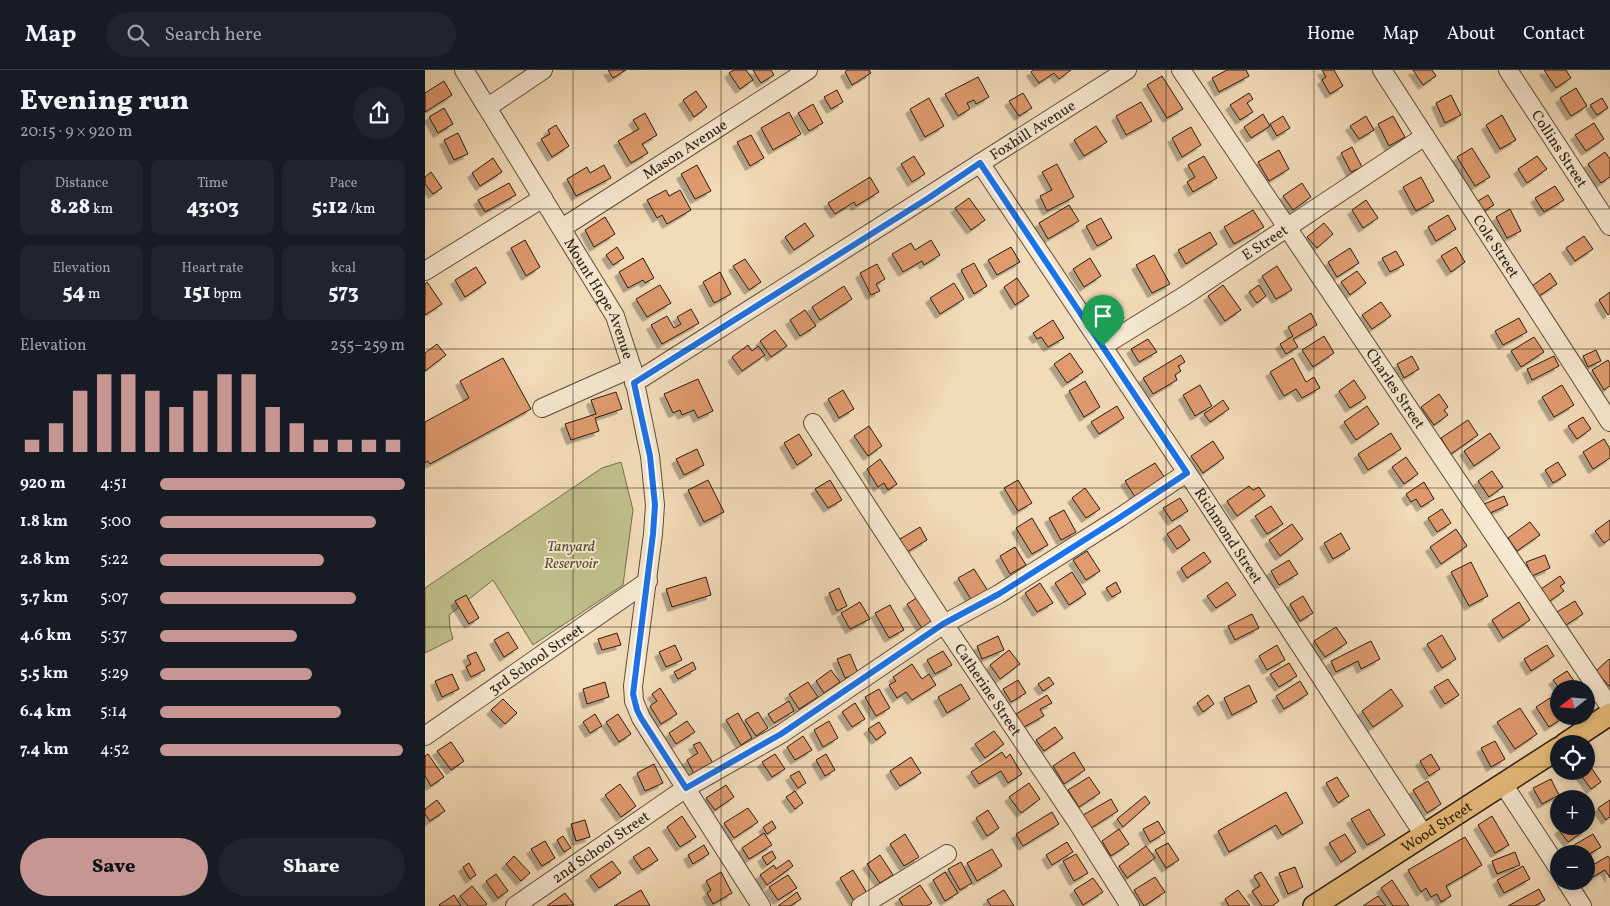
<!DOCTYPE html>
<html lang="en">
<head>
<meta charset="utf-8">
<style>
	:root { --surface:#171b24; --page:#20242c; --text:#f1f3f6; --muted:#9ea1a6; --line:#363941; --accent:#c59692 }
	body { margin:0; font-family:Vollkorn,serif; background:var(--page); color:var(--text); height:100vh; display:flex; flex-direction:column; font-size:19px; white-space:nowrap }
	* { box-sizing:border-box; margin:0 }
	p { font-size:16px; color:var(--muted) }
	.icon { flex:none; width:28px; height:28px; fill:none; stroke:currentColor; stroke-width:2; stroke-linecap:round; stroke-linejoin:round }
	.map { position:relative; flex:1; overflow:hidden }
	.panel { display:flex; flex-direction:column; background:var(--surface); width:425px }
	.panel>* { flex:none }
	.needle { width:32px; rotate:253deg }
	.tools { position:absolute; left:1125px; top:610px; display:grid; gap:10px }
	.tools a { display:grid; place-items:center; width:45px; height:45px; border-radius:50%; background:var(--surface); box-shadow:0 2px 8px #0003; font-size:25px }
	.pin { position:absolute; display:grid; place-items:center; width:42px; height:42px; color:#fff; margin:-51px -21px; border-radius:50% 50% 50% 0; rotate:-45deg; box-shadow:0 0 5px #0007 }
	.pin .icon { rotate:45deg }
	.round { display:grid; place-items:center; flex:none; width:52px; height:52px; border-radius:26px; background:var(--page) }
	.overview { display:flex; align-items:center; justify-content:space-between; height:85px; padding:0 20px }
	h1 { font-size:28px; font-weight:800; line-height:38px }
	.figures { display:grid; grid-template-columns:repeat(3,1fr); gap:8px; height:85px; padding:5px 20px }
	.figures div { display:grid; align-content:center; border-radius:10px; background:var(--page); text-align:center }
	.figures b { font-size:21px; font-weight:800 }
	.figures small { font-size:14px; font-weight:400 }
	.figures p { font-size:14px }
	.chart { height:140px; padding:10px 20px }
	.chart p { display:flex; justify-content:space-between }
	.chart svg { width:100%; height:90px; margin-top:5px; stroke:var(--accent); stroke-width:6 }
	.action { display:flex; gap:10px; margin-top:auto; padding:10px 20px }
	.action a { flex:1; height:58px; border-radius:30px; background:var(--accent); color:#111; font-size:20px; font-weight:800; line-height:58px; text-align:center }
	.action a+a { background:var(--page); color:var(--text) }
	ul { padding:0 20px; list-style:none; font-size:16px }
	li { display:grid; grid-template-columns:80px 60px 1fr; align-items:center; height:38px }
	li i { height:12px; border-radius:6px; background:var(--accent) }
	header { display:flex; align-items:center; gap:30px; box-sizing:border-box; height:70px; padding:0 25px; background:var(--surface); border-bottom:1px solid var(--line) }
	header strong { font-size:24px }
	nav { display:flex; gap:28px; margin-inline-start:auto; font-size:18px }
	.search { width:350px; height:45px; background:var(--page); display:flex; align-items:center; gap:12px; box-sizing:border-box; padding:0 18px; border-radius:28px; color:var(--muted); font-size:19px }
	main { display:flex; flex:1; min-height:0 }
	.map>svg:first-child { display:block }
	.green { fill:#bfbf8b; stroke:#746e4e }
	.building { fill:#df9a6e; stroke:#2a1d11; filter:url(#shadow) }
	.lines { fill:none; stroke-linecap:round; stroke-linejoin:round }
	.minor-casing { stroke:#5c4c3b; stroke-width:20 }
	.major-casing { stroke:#2a1d11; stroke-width:24 }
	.minor { stroke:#f7e8d1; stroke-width:18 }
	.major { stroke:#e9be7c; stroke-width:21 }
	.route-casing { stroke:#fff; stroke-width:10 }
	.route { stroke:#1a73e8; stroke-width:6 }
	.grid { fill:none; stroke:#2a1d11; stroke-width:1; stroke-opacity:0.55 }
	.labels { text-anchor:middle; stroke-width:4; stroke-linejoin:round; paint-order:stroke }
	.street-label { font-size:15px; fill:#2a1d11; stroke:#f7e8d1 }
	.park-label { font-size:15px; font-style:italic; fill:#574e36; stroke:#f7e8d1 }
</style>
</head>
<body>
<header>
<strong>Map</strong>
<div class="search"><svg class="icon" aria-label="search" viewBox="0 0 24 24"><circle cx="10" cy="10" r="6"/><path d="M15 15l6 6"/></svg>Search here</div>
<nav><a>Home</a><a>Map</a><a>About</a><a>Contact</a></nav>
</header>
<main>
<section class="panel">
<div class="overview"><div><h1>Evening run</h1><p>20:15 · 9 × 920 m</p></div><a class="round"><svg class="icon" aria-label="share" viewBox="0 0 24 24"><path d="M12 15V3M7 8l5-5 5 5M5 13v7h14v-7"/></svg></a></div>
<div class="figures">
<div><p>Distance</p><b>8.28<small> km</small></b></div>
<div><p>Time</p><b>43:03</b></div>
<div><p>Pace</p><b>5:12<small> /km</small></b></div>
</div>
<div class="figures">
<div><p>Elevation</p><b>54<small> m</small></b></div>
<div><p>Heart rate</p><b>151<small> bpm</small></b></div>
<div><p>kcal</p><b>573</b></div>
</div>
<div class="chart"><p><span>Elevation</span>255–259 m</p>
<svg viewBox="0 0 160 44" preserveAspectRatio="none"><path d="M5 44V38M15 44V30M25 44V14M35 44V6M45 44V6M55 44V14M65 44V22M75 44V14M85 44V6M95 44V6M105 44V22M115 44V30M125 44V38M135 44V38M145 44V38M155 44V38"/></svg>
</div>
<ul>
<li><b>920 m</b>4:51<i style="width:100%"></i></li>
<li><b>1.8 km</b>5:00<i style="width:88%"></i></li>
<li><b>2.8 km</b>5:22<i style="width:67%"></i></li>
<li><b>3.7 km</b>5:07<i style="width:80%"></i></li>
<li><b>4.6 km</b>5:37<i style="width:56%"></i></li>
<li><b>5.5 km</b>5:29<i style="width:62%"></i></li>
<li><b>6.4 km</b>5:14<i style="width:74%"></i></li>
<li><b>7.4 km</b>4:52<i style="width:99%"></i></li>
</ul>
<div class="action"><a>Save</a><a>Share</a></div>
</section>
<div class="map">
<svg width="1185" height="836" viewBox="0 0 1185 836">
	<defs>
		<filter id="shadow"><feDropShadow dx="-4.5" dy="4.5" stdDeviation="0" flood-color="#0004"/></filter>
	</defs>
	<rect width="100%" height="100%" fill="#f2dbb8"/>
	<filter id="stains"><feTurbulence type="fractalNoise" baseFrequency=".004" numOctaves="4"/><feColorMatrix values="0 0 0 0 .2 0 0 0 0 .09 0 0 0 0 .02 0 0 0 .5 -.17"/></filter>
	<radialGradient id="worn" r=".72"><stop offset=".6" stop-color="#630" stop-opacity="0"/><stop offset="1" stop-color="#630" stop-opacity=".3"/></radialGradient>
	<path class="green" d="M196,392L208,440L198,515L108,575L68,510L24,545L25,558L28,569L0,583V518L177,398Z"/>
	<path class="building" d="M183,0H201L188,8Z
		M309,0H321L328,10L315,19L304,3Z
		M328,0H346L349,5L336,13Z
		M422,0H444L446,3L427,15L420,2Z
		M608,0H646L634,9L629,3L614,13L606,2Z
		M802,0H821L824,6L794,22L787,8Z
		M897,0H909L918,16L905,24L897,10L901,7Z
		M988,0H1007L1011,6L998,15Z
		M1119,0H1141L1146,8L1131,18Z
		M737,6L758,39L742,48L722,15Z
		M553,7L564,27L551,34L549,30L542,33L545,39L533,46L520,24Z
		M19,11L27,25L0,42V23Z
		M1151,18L1162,36L1146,46L1135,28Z
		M412,20L418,32L406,39L399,27Z
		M271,21L282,37L269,47L258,30Z
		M598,23L607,38L594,46L584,31Z
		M824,23L828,29L822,33L828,42L815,50L805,35Z
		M1026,25L1036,45L1020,53L1011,33Z
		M504,28L519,56L500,67L485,39Z
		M1177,28L1183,38L1172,45L1165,35Z
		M716,32L727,51L701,65L691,46Z
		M388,34L398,53L384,61L373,43Z
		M19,38L28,54L13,63L4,47Z
		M364,42L376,64L348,80L336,58Z
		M220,43L232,65L217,74L223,83L206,93L193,71L214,59L208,50Z
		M838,44L845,56L826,68L819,57Z
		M1077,45L1091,70L1075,79L1061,55Z
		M858,46L865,58L852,66L845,54Z
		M941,46L949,60L934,69L925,56Z
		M968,46L980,67L964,76L953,54Z
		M1169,53L1179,69L1161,81L1150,65Z
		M131,55L144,76L127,87L116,69L125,64L123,60Z
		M671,56L682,72L659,86L649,70Z
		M766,57L776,75L757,87L747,68Z
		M33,63L43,84L29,90L19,70Z
		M326,65L339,88L325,96L312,72Z
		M927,77L937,97L926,102L916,83Z
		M1047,78L1065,107L1050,116L1032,87Z
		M854,80L864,99L844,111L833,92Z
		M1180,82L1185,89V107L1176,113L1163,94Z
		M489,86L500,104L487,112L476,94Z
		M779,86L792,108L768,122L762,112L770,107L763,95Z
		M1112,86L1122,99L1102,113L1093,99Z
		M68,88L77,102L55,116L47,103Z
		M632,94L649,127L622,141L615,126L627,120L617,102Z
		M179,95L186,108L151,126L142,109L162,97L165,103Z
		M272,95L286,121L270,129L256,104Z
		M6,102L17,118L8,124L0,114V107Z
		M445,107L454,122L431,136L429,132L410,144L403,133Z
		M996,107L1009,131L991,141L978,117Z
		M84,113L91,125L60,142L53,130Z
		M877,113L886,127L868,140L858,126Z
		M1130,116L1139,130L1119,142L1110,128Z
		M241,120L244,126L255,120L266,140L242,154L237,145L232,148L222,130Z
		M1063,125L1069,135L1059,141L1053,131Z
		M544,128L560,150L546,160L530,138Z
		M941,130L953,148L938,158L927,140Z
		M644,135L654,151L623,169L614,153Z
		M1085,139L1096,161L1082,168L1071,147Z
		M828,140L839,157L809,174L799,157Z
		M1023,145L1031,159L1011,171L1003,157Z
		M180,147L190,164L169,177L160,160Z
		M676,148L687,168L672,176L661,156Z
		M380,153L389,166L369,180L360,167Z
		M899,153L908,164L892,178L882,167Z
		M785,162L792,174L761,194L753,180Z
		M1159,166L1168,179L1150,191L1141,178Z
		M100,170L115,197L101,206L86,178Z
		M506,170L515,185L499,195L497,191L478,202L467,184L486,173L490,180Z
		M192,177L199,188L188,195L181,185Z
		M586,177L595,192L572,205L563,190Z
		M1031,177L1040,192L1026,202L1016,186Z
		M925,178L934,193L912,207L903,192Z
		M971,181L979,195L965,202L957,188Z
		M729,185L745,214L727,223L711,195Z
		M218,188L229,208L220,213L218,210L203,218L194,202Z
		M665,188L676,206L659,217L648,199Z
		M320,189L336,212L324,220L308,196Z
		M549,193L562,216L549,224L536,200Z
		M452,194L460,209L451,214L455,221L446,225L435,203Z
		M852,196L867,220L851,229L837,206Z
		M51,197L61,213L40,227L30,210Z
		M932,201L941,213L925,225L916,212Z
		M295,202L306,224L289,233L278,212Z
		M1125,203L1132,214L1114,226L1107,216Z
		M592,208L604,226L590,235L579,217Z
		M2,212L17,234L0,245V214Z
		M529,213L539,229L515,244L505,228Z
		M235,215L246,233L222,247L211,229Z
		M798,215L816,240L800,251L783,226Z
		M834,215L841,226L832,233L824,222Z
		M419,216L427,229L395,250L387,237Z
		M1185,222V243L1183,245L1174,230Z
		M956,232L966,246L947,259L937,245Z
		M691,233L699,248L681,258L673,243Z
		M266,239L274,253L237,274L226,255L242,246L249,258L256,254L252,247Z
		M380,240L391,256L375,266L365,250Z
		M886,243L892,255L868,269L873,277L861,284L855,274L868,266L863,257Z
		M1094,248L1102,262L1078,275L1070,261Z
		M628,250L639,268L623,277L616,267L612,269L608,263Z
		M350,260L362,276L346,287L335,271Z
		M899,266L909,283L888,297L877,280Z
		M1109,267L1119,282L1096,297L1086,281Z
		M723,269L732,282L714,292L706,279Z
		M12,274L21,285L0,301V283Z
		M323,275L327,281L333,276L340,285L317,301L307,287Z
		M1171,280L1176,291L1163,297L1158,286Z
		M645,283L658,302L642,313L629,294Z
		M756,285L760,292L753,296L756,301L750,305L752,310L728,324L718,308Z
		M987,286L994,299L979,308L972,294Z
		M1129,286L1134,296L1107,310L1102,299Z
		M78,288L106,339L5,394L3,391L0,393V352L44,328L35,311Z
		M868,288L881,312L889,307L895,318L877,328L871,319L859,326L845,302Z
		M1183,290L1185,293V316L1179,320L1167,300Z
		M273,309L288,341L273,348L269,340L257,345L255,340L248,343L239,324Z
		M929,310L941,328L925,338L914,321Z
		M660,311L675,337L659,347L644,321Z
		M775,315L787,336L770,346L758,325Z
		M1137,315L1149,335L1129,347L1117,327Z
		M418,320L429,339L414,348L403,329Z
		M191,322L197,339L170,348L174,361L146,370L140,354L171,344L166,330Z
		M1014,324L1023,337L1019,340L1023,345L1009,355L996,337Z
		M798,330L804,339L785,352L779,344Z
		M692,336L699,348L674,364L666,352Z
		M942,336L954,354L931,370L919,352Z
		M1158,347L1166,359L1152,369L1143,356Z
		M1043,350L1053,365L1026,384L1016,368Z
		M444,356L457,376L443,386L429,366Z
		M966,363L976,379L943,400L933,384Z
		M1065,363L1075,378L1049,396L1039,381Z
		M374,364L387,385L372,395L359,373Z
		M1179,369L1185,379V388L1168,399L1158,382Z
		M788,371L799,388L778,403L766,386Z
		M272,379L279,395L259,405L251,389Z
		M981,387L993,404L979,414L967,397Z
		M455,389L472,414L463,420L459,413L453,417L442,399Z
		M1133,392L1141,405L1128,413L1120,400Z
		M730,393L740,408L710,427L700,411Z
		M1067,401L1078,417L1064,427L1053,411Z
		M283,410L299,442L279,452L263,420Z
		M405,410L417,430L403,438L390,419Z
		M593,410L607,433L593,441L579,418Z
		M999,412L1009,429L996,437L991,429L986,432L981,424Z
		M824,416L828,420L834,417L840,426L812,446L802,431Z
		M660,418L675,439L661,448L647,428Z
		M1079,426L1083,435L1063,444L1059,434Z
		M755,428L763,441L747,451L738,438Z
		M846,436L858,454L842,464L830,446Z
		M1017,439L1026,453L1012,462L1003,448Z
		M639,440L651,462L636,470L624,448Z
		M607,448L623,475L607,484L591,458Z
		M1185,450V469L1179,473L1170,461Z
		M1105,452L1115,465L1092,481L1083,468Z
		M867,454L878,469L855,486L844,470Z
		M755,455L765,470L752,479L742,464Z
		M495,457L502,470L482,482L475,469Z
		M1031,459L1042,476L1016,494L1005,477Z
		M916,463L925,479L908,489L899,473Z
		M590,477L601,495L585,504L575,486Z
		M662,481L675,501L661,510L648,490Z
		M779,482L786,492L762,508L756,498Z
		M1120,485L1125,498L1107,506L1101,492Z
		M864,490L873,504L854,515L846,501Z
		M1046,492L1063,526L1044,536L1026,502Z
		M549,499L563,521L547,531L533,508Z
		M647,502L661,524L644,535L630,513Z
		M1135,506L1140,513L1135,516L1139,521L1125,531L1116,519Z
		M281,507L286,525L247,537L241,519Z
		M691,512L696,522L687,527L681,518Z
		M802,512L811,525L791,538L782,526Z
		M615,513L628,533L612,542L600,523Z
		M414,518L422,536L412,541L404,523Z
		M41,525L54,548L44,554L30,531Z
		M878,526L888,543L875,551L865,534Z
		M493,527L509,553L498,560L482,534Z
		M1150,531L1158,544L1141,555L1132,542Z
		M435,532L445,549L425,559L416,543Z
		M1094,532L1105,550L1078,568L1067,550Z
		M465,535L479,560L464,568L450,543Z
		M827,544L834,558L810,570L803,556Z
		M911,557L922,573L900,587L889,571Z
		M83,562L93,578L79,587L69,570Z
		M192,563L196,575L177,580L173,569Z
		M1017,565L1031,589L1017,598L1002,574Z
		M573,566L579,580L557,589L552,576Z
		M946,571L955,589L936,599L933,591L911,602L906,591Z
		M250,575L257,590L241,597L234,582Z
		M852,575L860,590L842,600L834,586Z
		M1122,575L1129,586L1106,601L1099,589Z
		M584,580L595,594L575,609L565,595Z
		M518,581L527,595L510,604L502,590Z
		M51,582L60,600L46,607L41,597L46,594L42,586Z
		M425,584L433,603L420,608L412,589Z
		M1184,589L1185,590V617L1171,601Z
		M268,592L271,599L253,609L249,602Z
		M864,593L872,606L854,617L845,604Z
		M487,594L497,609L504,604L511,615L487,630L481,622L472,628L464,615L471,611L468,607Z
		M406,600L415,612L399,623L391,611Z
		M1142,601L1155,619H1135L1128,610Z
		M27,604L34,619L17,627L10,611Z
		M624,607L629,614L618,621L613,614Z
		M1023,609L1034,625L1020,634L1009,617Z
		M593,610L601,623L586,632L578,619Z
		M875,611L883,624L859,639L851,626Z
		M180,612L184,627L162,634L158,619Z
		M383,612L393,627L374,639L364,624Z
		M536,614L545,629L522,643L513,627Z
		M824,615L832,632L807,645L799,628Z
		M235,618L252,644L236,654L225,636L232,631L227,624Z
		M454,619L465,638L451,646L440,627Z
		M966,619L978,636L948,657L937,641Z
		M622,625L627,633L615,639L619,646L599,657L591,644Z
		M783,625L789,634L778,642L772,633Z
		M1125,628L1134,642V646L1138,648L1124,657L1111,637Z
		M78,629L92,643L80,654L66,640Z
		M364,631L369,641L349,653L343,644Z
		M430,633L440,649L427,657L417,642Z
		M1095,638L1112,664L1090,679L1072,652Z
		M333,642L343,658L331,666L320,650Z
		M313,643L327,668L316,675L301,650Z
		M170,644L177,656L165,663L158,652Z
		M193,644L206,664L194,672L181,652Z
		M262,651L270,662L251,674L244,663Z
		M404,651L413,668L398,677L389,660Z
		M454,652L461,663L451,670L443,659Z
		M630,657L638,668L619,681L611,670Z
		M569,661L579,674L560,688L550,674Z
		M378,666L387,680L370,690L362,677Z
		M1070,671L1080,689L1066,697L1056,678Z
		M26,672L39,691L26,700L12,681Z
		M275,672L288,693L269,704L262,690L273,683L268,675Z
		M577,682L581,688L585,684L597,704L583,713L576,701L554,714L546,702Z
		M649,682L660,700L639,714L628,696Z
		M3,684L19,707L6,716L0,706V686Z
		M350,684L360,699L347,707L337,692Z
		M401,684L410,700L400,706L391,690Z
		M1006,684L1015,699L1004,706L995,691Z
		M486,687L496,703L475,716L465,701Z
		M1161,690L1176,712L1166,719L1153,701H1161Z
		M229,694L238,713L220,721L212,703Z
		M374,701L381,713L373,718L365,706Z
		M664,707L675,723L654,737L643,720Z
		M912,707L924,726L913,733L901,713Z
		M1126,709L1134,725L1117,734L1108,718Z
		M1003,711L1016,734L1002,743L988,720Z
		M604,713L615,729L596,743L584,727Z
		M195,714L211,736L196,747L180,725Z
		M301,715L309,727L290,740L281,728Z
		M370,721L378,733L370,739L361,727Z
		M861,722L878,753L857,765L851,755L804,782L793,761Z
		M720,726L725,733L698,757L692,749Z
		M686,729L693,741L666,758L658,745Z
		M12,730L20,741L5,751L0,744V739Z
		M1185,730V747L1181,750L1173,738Z
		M323,738L333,752L309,768L299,753Z
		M944,739L960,765L942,775L926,749Z
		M563,740L574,758L562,766L551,748Z
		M627,742L634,754L598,776L591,764Z
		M257,746L271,767L255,777L242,757Z
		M1067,746L1084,775L1070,783L1053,755Z
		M160,750L165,767L151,771L146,754Z
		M347,751L351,758L342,764L338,757Z
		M733,751L740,763L725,772L718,759Z
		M1139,756H1160L1162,759L1143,772L1134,760Z
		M694,759L704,774L686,786L677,771Z
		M339,763L347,775L324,789L317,778Z
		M480,764L494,787L479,796L465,774Z
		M920,764L931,782L916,792L904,773Z
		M1168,764L1176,777L1161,786V784H1148L1144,778Z
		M138,766L146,778L139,782L132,770Z
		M1040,767L1057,795L1021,816L1026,826L1016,832L1012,824L1006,827L1001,818L996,822L983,800Z
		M120,771L130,788L117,796L106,779Z
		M642,772L648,782L627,795L621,785Z
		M743,773L754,790L741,798L730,780Z
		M279,775L284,784L268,794L263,785Z
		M721,776L730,788L702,808L694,796Z
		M224,777L233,790L217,800L208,787Z
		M567,779L577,796L552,811L542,793Z
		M347,781L351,788L342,795L337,787Z
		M1090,782L1095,795L1072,804L1067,791Z
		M651,784L663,803L649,811L638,791Z
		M455,785L468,805L455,813L442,794Z
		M89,786L105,803L96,811L81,794Z
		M1183,786L1185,789V808L1180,800L1164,809L1161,805V799Z
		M364,790L368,796L342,815L335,805L349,795L351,799Z
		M187,791L196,803L174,818L165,806Z
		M536,792L547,813L535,820L523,799Z
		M44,793L51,805L45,809L38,797Z
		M1098,796L1105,809L1079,823L1072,810Z
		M870,797L878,817L863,824L854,803Z
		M428,800L442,823L429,831L415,808Z
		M296,802L307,823L288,834L282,823L286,820L281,811Z
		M520,802L533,823L520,831L508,810Z
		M836,802L854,831L847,836H837L827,821L835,816L829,806Z
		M71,804L83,821L73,828L61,811Z
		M363,805L372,818L353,830L344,817Z
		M730,807L740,822L719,836L709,820Z
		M668,808L678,822L658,835L649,820Z
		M967,810L984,836H968L956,818Z
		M495,815L507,833L502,836H478L474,829Z
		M47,816L62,834L59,836H43L35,826Z
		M1114,819L1120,830L1110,836H1083Z
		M216,820L225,836H189Z
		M579,820L589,836H566L562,830Z
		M813,820L825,836H804L800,829Z
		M372,822L376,829L365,836H353Z
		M140,823L149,835L122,836Z
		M29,825L36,836H15L14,835Z
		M953,826L961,836H938Z"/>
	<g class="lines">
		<g class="minor-casing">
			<g id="minor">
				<path id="s1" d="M39,0L190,246L207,298L225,386L230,435L228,464L208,616L209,631L216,648L336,836"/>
				<path id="s2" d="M756,0L1185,637"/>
				<path id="s3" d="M957,0L1185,352"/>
				<path id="s4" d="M1083,0L1185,156"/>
				<path d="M63,37L118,0"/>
				<path id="s5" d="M555,93L779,428L999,765"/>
				<path id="s6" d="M137,158L383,0"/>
				<path d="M0,201L118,128"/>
				<path id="s7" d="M678,276L759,226L1000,66"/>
				<path id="s8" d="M209,313L702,0"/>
				<path d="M117,338L207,298"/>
				<path id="s9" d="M388,353L519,554L652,752L705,836"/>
				<path id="s10" d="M0,666L223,511"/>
				<path d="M1078,714L1134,799"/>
				<path d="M1141,811L1157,836"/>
				<path id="s11" d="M90,836L261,718L356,664L519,554L574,524L694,448L761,403"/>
				<path d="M436,836L522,784"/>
			</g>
		</g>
		<g class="major-casing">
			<g id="major">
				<path d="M1140,674L1185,644"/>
				<path id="s12" d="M889,836L1134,678"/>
			</g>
		</g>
		<use href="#minor" class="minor"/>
		<use href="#major" class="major"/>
	</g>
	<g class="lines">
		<g class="route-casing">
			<path id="route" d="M555,93L762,403L694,448L574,524L518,554L356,664L261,718L216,648L212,640L208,624L228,464L230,435L225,386L209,313L502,129Z"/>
		</g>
		<use href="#route" class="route"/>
	</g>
	<path class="grid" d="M148,0V836M296,0V836M444,0V836M592,0V836M741,0V836M889,0V836M1037,0V836M0,139H1185M0,279H1185M0,418H1185M0,557H1185M0,697H1134M1161,697H1185"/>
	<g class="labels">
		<g class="street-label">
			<text dy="5" stroke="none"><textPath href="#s8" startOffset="472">Foxhill Avenue</textPath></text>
			<text dy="5" stroke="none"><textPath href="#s4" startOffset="94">Collins Street</textPath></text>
			<text dy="5" stroke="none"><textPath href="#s6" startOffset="146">Mason Avenue</textPath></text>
			<text dy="5" stroke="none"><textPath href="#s7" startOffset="192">E Street</textPath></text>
			<text dy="5" stroke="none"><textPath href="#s3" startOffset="210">Cole Street</textPath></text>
			<text dy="5" stroke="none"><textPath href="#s1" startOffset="266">Mount Hope Avenue</textPath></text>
			<text dy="5" stroke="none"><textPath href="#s2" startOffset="384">Charles Street</textPath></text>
			<text dy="5" stroke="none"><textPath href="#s5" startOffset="448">Richmond Street</textPath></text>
			<text dy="5" stroke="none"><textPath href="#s10" startOffset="135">3rd School Street</textPath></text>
			<text dy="5" stroke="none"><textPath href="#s9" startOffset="319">Catherine Street</textPath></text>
			<text dy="5" stroke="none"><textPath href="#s12" startOffset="146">Wood Street</textPath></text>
			<text dy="5" stroke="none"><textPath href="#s11" startOffset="104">2nd School Street</textPath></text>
		</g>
		<g class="park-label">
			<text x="146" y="481">Tanyard<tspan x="146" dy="17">Reservoir</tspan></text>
		</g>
	</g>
	<rect width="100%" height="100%" filter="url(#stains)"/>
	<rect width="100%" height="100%" fill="url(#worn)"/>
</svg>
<div class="tools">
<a><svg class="needle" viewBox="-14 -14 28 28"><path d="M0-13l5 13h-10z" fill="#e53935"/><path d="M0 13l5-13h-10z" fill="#9ea1a6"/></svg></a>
<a><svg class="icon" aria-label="locate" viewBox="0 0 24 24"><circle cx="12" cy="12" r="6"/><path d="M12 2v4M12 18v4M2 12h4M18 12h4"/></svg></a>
<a>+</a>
<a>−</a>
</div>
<div class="pin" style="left:678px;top:276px;background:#1e9e55"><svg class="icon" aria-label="arrive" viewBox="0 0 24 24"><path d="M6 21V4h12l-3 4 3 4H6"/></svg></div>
</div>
</main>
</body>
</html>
